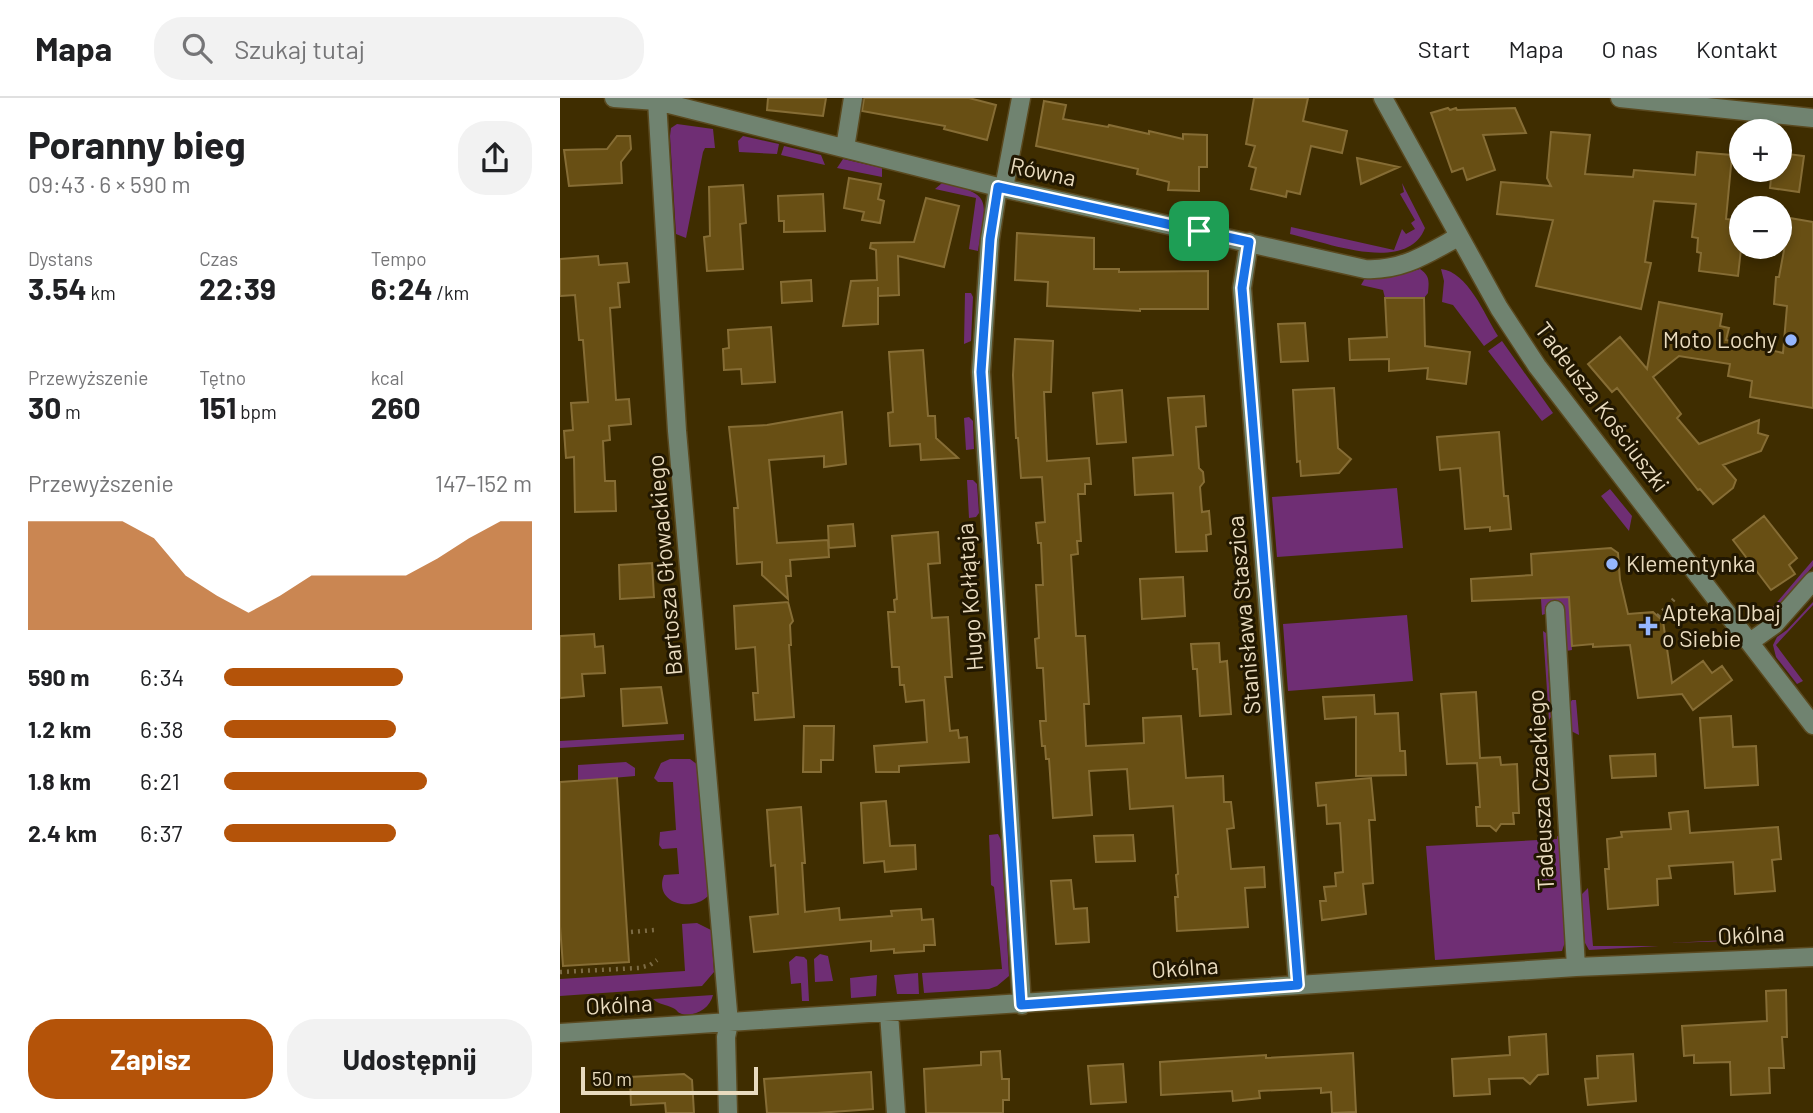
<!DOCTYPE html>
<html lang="pl">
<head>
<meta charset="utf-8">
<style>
	:root { --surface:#fff; --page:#f2f2f2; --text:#202124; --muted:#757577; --line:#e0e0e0; --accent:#b45309 }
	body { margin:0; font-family:Barlow,sans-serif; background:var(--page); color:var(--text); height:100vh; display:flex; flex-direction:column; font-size:26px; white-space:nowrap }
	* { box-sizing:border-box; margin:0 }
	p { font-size:23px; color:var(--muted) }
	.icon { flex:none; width:38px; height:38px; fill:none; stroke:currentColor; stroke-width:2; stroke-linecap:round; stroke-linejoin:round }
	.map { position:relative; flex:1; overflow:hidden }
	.details { display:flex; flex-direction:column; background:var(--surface); width:560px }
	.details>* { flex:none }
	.buttons { position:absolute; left:1169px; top:21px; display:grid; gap:14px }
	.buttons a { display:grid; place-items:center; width:63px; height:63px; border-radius:50%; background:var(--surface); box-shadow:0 4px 10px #0003; font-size:35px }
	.scale { position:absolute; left:21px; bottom:18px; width:177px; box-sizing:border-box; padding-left:7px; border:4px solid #e9dbbf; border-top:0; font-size:19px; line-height:24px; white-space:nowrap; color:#e9dbbf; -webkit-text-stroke:5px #211701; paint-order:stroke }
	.pin { position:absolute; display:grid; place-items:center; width:60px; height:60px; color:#fff; margin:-30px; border-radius:14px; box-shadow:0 4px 10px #0006 }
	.round { display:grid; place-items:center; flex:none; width:74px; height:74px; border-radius:28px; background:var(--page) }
	.summary { display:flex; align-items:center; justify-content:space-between; height:119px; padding:0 28px }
	h1 { font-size:38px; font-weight:700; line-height:52px }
	.stats { display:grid; grid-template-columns:repeat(3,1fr); gap:10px; height:119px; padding:7px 28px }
	.stats div { display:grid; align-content:center }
	.stats b { font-size:30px; font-weight:700 }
	.stats small { font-size:19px; font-weight:400 }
	.stats p { font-size:19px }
	.chart { height:196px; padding:14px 28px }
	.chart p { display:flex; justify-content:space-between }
	.chart svg { width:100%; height:126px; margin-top:7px; fill:var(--accent); opacity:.7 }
	.button { display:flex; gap:14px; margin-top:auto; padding:14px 28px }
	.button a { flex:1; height:80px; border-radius:28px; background:var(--accent); color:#fff; font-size:28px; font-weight:700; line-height:80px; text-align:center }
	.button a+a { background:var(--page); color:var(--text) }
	ul { padding:0 28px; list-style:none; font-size:23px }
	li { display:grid; grid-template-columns:112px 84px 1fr; align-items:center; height:52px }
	li i { height:18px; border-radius:9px; background:var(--accent) }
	header { display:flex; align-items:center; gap:42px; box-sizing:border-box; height:98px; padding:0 35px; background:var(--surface); border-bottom:2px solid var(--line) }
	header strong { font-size:33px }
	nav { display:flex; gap:38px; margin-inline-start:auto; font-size:24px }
	.search { width:490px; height:63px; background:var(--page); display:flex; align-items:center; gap:18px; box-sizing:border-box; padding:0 24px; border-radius:28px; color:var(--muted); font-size:26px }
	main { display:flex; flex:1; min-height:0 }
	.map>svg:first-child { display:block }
	.green { fill:#6f2e74 }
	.building { fill:#684f14; stroke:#866d35; stroke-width:2 }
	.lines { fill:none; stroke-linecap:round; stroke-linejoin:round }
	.minor-casing { stroke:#5a491f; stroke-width:21 }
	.path { stroke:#7c6b44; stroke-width:4.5; stroke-dasharray:2 5; stroke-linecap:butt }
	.minor { stroke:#708370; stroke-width:18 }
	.route-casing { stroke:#fff; stroke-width:14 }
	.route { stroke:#1a73e8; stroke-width:9 }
	.poi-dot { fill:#95b6fd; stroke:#211701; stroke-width:2.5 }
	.labels { text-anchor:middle; stroke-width:6; stroke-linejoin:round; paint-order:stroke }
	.street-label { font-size:23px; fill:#e9dbbf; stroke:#211701 }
	.poi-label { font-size:23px; fill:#e9dbbf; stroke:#211701; text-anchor:start }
</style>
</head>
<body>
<header>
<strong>Mapa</strong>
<div class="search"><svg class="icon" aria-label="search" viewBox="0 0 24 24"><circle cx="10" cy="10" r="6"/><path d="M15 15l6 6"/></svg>Szukaj tutaj</div>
<nav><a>Start</a><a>Mapa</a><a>O nas</a><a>Kontakt</a></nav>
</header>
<main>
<section class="details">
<div class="summary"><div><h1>Poranny bieg</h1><p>09:43 · 6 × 590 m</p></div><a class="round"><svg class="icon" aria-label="share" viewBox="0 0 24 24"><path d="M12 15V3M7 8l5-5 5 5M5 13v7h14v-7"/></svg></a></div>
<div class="stats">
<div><p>Dystans</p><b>3.54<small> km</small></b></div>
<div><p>Czas</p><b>22:39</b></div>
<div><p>Tempo</p><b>6:24<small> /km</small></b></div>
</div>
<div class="stats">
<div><p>Przewyższenie</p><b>30<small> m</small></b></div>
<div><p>Tętno</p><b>151<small> bpm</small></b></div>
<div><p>kcal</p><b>260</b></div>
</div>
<div class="chart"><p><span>Przewyższenie</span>147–152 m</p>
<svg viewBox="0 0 160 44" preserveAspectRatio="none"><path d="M0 44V6L10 6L20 6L30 6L40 12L50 25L60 32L70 38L80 32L90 25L100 25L110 25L120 25L130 19L140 12L150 6L160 6V44z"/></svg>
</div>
<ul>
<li><b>590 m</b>6:34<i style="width:58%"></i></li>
<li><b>1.2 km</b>6:38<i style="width:56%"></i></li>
<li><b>1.8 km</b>6:21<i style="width:66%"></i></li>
<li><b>2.4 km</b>6:37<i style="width:56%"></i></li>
</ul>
<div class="button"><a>Zapisz</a><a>Udostępnij</a></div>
</section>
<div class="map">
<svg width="1253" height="1015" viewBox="0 0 1253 1015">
	<rect width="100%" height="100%" fill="#3f2d00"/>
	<path class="green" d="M117,26L153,31L155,50H145L143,54L126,140L116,136L110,38L111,30Z
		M183,38L219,46L217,56L179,54L178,43Z
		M224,48L261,57L265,67L221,57Z
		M283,61L322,70V79L277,70Z
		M382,85C436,96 425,104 418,153L409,151L416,100L375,91Z
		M842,85L865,130C847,177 765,144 730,136L731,129L834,152L842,131L846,136L855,131L851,125L855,122L840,96L844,94Z
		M860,171C870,178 869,183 868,195L864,200H825L823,192L801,187L805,180H828Z
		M881,171C908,174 924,216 938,238L924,248L893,207L882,204L884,183Z
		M405,195H411L413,199L411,243L404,246Z
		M942,243L993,315L982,323L928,253Z
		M409,319L413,323L414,351L406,352L404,320Z
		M407,382H413L417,386L419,415L416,419L409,420Z
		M837,390L843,450L717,459L712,399Z
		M1050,391L1072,418L1069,433L1041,398Z
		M1253,462V468L1207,521L1201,524L1193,517L1207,516Z
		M1009,499L1012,552L1006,553L1003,507L985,508V516L982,517L981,501Z
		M1253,504V507L1216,547L1243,583L1237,586L1216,559L1213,547L1217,539L1227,532Z
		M847,517L853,583L728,593L723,526Z
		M983,533L986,535L991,619L989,622Z
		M1012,602H1016L1019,637L1011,633L1009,606Z
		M124,636V642L0,650V643Z
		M110,661H130L138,667L148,798C131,815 93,805 104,777L119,776L117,750L102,751L99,747L100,734L116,732L113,684H98L94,680L101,665Z
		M66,664L75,670V678L18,683V667Z
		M438,736L442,744L449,878L437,888L429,891L364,895L362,875L442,871L434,789L431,787L429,737Z
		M997,738L999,739L1006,841L1002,853L875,862L866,748L997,741Z
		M1028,790L1033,848H1099L1029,852L1025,845L1021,797Z
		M137,825L151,832L154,874L142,888L0,898V881L125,873L122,826Z
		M1226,839V841L1110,845Z
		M260,856L268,858L273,883L255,884L254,861Z
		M236,858L244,859L247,862L249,903H242L241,885L231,886L229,864Z
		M358,875L359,896H337L334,877Z
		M317,877L316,898L291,900L290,880Z
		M153,897C150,910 136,919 122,916C116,914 119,913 113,910C105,906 100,907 93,901Z"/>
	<path class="building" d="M208,0H266L263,18L207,12Z
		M304,0H409L436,7L427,42L384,31L385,28L302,13Z
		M694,0H748L743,23L787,33L782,55L751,48L740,96L727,93L726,99L691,91L696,70L689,68L695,48L686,46Z
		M484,3L506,7L503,21L548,29L549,27L589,36V33L623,41V36L647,37V69H639V93L608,92L609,84L577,76L578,71L476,48Z
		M888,10L890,12L896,10L897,12L955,10L966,35L923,37L935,72L907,82L903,70L892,74L871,15Z
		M991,34L1030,37L1025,76L1073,79L1074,72L1135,77L1137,54L1172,57L1166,121L1181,123V151L1178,178L1139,173L1141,155L1137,154L1138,140L1132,139L1136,106L1094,103L1085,164L1091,165L1081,211L976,188L993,122L937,116L941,84L991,88L987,80Z
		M57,38H70L71,51L61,64L62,85L9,88L4,52L47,51Z
		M1220,55L1244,58L1239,94L1210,90L1212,72H1220Z
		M797,60L839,69L801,86Z
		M289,80L321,86L318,101L324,103L320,125L302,122L304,114L284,110Z
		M183,87L186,125L180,126L183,171L147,173L144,139L150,138L149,89Z
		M263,96L265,133L224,134V123H219L218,98Z
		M366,100L399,108L384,169L338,158L339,197L318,198V189V226L283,228L291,183L317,182L316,152L310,150L311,145L354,144Z
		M1230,120L1253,124V310L1190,299L1192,283L1168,278L1170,266L1119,258L1093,279L1121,316L1117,320L1139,346L1199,322L1198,335L1208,338L1201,353L1163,367L1176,382L1173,390L1153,406L1140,391L1138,392L1057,290L1052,294L1028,266L1060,239L1087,271L1099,204L1162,216L1160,228L1169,230L1166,242L1223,255L1227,208L1214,206L1216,179H1219Z
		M457,135L534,140V171H559V174L648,173V211H580V213L487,208L488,184L455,182Z
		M38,158L39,167L67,165L69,184L58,185L60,209L50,210L56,302L69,301L71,326L49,328L50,342L43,343L45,383H55L56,413L15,414L14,359L6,360L4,333L13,332L11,305L28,304L23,242H19L15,197L0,198V161Z
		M251,182L252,203L222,205L221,184Z
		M825,200H864L865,248L910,254L906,286L867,281L868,270L829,273V261L790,262L789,241L827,239Z
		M745,225L748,263L721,264L718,226Z
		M211,229L215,284L182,286L181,271L164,272L163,251L169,250L168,232Z
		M455,241L493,243L491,294H484L487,363L529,360L531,386H525V396H518L521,443H517L518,456L511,457L516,538H525L529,606H524L526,648L584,645L583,620L621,618L626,680L663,678L664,704H671L674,730L667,731L671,771L704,769L705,789L685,790L688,829L617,833L615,799H618L616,777L618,776L613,708L570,711L567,671L529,673L532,717L493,720L489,661H486L485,648H482L480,623H486L483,570H477L475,541L479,540L476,487H483L481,445H478L476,425L485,424L482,379L461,380L458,340H456L453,277Z
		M363,252L368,318H375L376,340L398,360L361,362L360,346L330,348L328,315L333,314L329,254Z
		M774,290L778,350L791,361L779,375L741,378L740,363L737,364L733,292Z
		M562,292L566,344L537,346L533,295Z
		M644,298L646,328L636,329L639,370L643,374L644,384L640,389L642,414L649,413L651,436L646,437L647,453L616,454L613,395L575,397L573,360L613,357L608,300Z
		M282,314L286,366L264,369V358L209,362L217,445L268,442L269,459L230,462L231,478H226L228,501L202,477V464L177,466L174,410H178L169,329L207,327Z
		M939,334L944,398H948L951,431L930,433V429L905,431L900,370L880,372L877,339Z
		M1204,418L1237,460L1229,467L1235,476L1211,492L1173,442Z
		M293,426L295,448L269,450L268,428Z
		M378,434L380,465L368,466L372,520L388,519L392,579H385L390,633L398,632L399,640L407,639L409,664L339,668V674H316L314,648L367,644L364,602L346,604L344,587H340L339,569H332L328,514H335L334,502L337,501L332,438Z
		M1051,450L1058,455L1060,482L1068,516L1093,514L1103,523L1112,585L1143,563L1152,575L1162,568L1172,582L1133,612L1122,596L1078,600L1070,547L1033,549V546L1012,548L1009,499L912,503L911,481L972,477L971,456Z
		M92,465L94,499L60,501L59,467Z
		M623,479L625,518L582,521L580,481Z
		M228,504L233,523L230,527L231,547H229L234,619L195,622L193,595H198L195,549L176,551L174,508Z
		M34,536L35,549L43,548L45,575L22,576L24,598L0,600V538Z
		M659,545L660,564L667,563L671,616L640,618L637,571H633L631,546Z
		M101,589L107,625L63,628L61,591Z
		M916,594L920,660L940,659L941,667L957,666L959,715H953L954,726H941L936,733L930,728H917L916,709H920L917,665L887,666L881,596Z
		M814,597L815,616L838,615L840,653H845L846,677L796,678V619L765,621L763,599Z
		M1171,618L1173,649L1196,648L1198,687L1145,690L1140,620Z
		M244,628H274L273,662H261V674H243Z
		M1095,656L1096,678L1052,680L1050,658Z
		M57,680L69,864L3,868L0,828V684Z
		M811,680L815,722H809L813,785L803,786L806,816L762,822L760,803H766L764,789L776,788L775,775L783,774L780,725L767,726L766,707L758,708L756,685Z
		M326,703L330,748L355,747L356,771L325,774L324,763L304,765L301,705Z
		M241,709L245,765H242L245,814L279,810L280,822L332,818L331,813L361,811L362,822L373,821L375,847H364V853L334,855V851L311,853V843L194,854L190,819L218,816L215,767L211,768L207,712Z
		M1128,713L1130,735L1218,729L1221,761L1212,762L1215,793L1175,796L1173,764L1109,768L1111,780L1097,781L1098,807L1048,811L1045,771H1049L1047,741L1062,739L1061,734L1111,731L1109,715Z
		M573,737L575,763L536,764L534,738Z
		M511,782L514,811L527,810L529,844L496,846L491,783Z
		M1226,892L1227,939H1222L1224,970H1209L1210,995L1171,997L1170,964L1134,965V957L1124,958L1122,928L1207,923L1206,893Z
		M986,936L988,976L978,977L970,986L963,980L929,981L930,996L894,998L892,961L950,957L949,939Z
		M440,953L442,981H449V1002H443V1015H366L364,971L421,967V954Z
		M793,955L796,1014L772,1015L771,994L761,995V990L699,993L700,1000L673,1003L672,993L601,997L600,964L706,957V960Z
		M1073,956L1076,1003L1028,1007L1025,981L1038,980L1037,958Z
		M563,966L566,1004L531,1006L528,968Z
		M311,974L313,1011L257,1015H207L204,981Z
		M124,976L132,982L134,1015H106L105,1005L71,1007L70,979Z"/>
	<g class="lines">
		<g class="minor-casing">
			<path id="minor" d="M54,0L97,3L438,89L805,171C842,173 867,156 898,139
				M823,0L939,210L977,268L1253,627
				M1060,0L1253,20
				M97,3L117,333L169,925L166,939L168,1015
				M285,50L293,0
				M438,89L430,141L421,274L462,907
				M444,90L461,0
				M689,144L682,190L738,887
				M995,512L1016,869
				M1190,544L1214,527L1253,483
				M329,915L336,1015
				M0,935L1016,869L1253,859"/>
		</g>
		<path class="path" d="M1098,518L1117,498
			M71,834L95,832
			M0,874L79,870L90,867L97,862"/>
		<use href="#minor" class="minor"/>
	</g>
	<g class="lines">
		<g class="route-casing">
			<path id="route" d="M438,89L689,144L682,190L738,887L461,907L421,274L430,141Z"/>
		</g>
		<use href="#route" class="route"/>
	</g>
	<g class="poi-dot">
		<circle cx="1231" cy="242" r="7"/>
		<circle cx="1052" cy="466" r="7"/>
		<path d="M1084.5 517.5h7v7h7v7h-7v7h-7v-7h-7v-7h7z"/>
	</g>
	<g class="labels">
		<g class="street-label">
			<text transform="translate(483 74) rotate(12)" y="8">Równa</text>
			<text transform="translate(1042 309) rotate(53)" y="8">Tadeusza Kościuszki</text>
			<text transform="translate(105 467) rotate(-95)" y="8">Bartosza Głowackiego</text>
			<text transform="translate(410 499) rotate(-94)" y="8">Hugo Kołłątaja</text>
			<text transform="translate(684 517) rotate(-95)" y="8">Stanisława Staszica</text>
			<text transform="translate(981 692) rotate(-93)" y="8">Tadeusza Czackiego</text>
			<text transform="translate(1191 837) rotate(-3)" y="8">Okólna</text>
			<text transform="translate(625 870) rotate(-4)" y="8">Okólna</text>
			<text transform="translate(59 907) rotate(-3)" y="8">Okólna</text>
		</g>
		<g class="poi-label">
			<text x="1217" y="250" text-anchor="end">Moto Lochy</text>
			<text x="1066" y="474">Klementynka</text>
			<text x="1102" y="523">Apteka Dbaj<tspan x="1102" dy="26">o Siebie</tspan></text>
		</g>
	</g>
</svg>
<div class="buttons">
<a>+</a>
<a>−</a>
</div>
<div class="scale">50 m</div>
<div class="pin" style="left:639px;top:133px;background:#1e9e55"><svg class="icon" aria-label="arrive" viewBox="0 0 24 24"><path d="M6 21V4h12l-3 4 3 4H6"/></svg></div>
</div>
</main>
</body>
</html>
